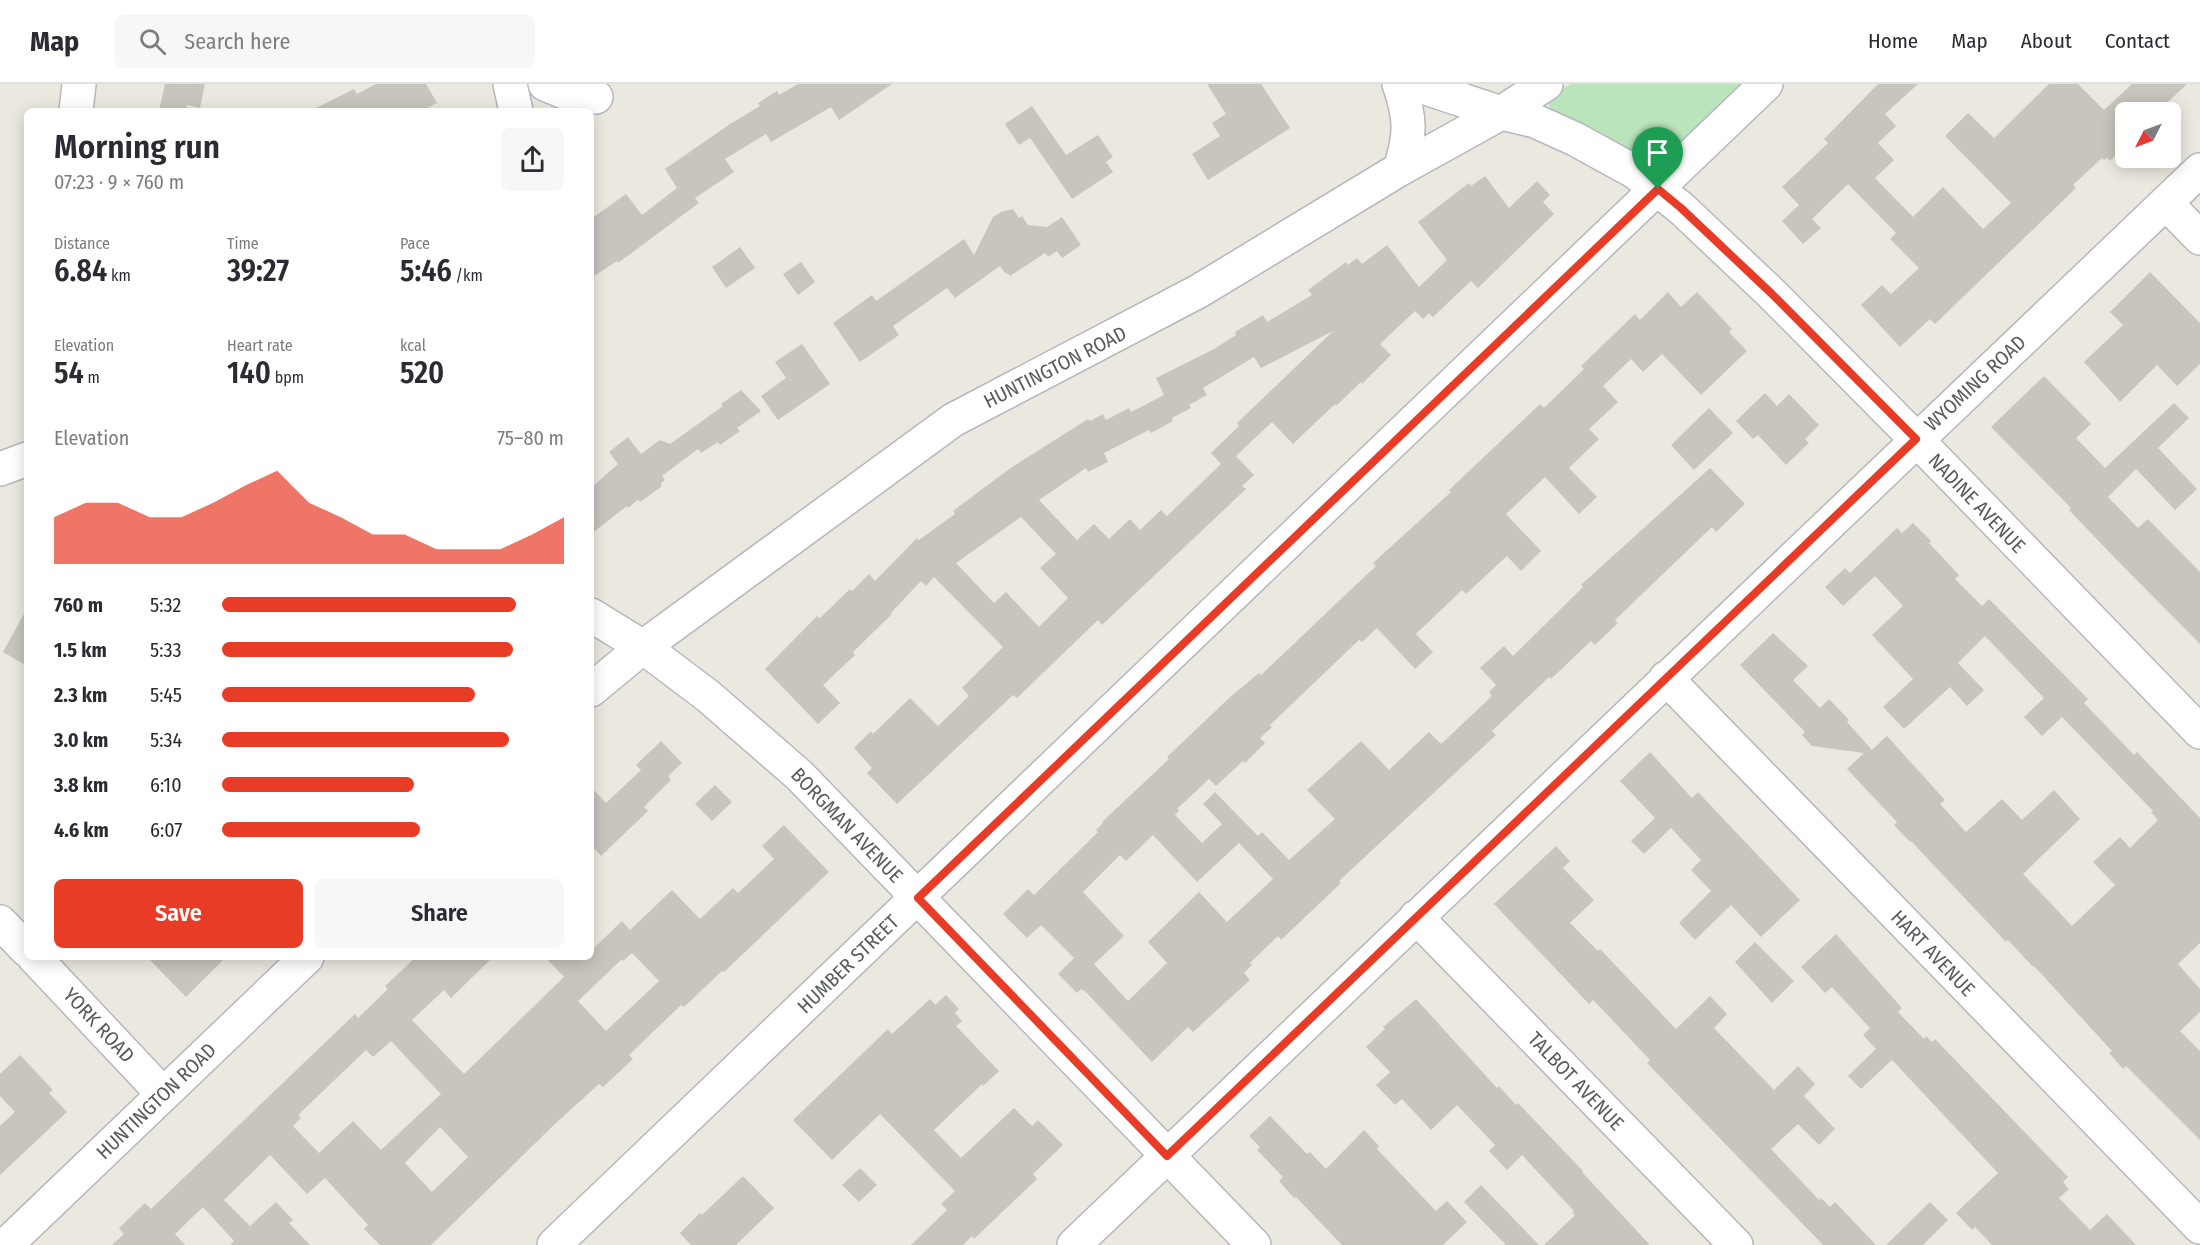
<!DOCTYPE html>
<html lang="en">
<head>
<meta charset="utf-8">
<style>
	:root { --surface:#fff; --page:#f7f7f7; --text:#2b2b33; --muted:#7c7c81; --line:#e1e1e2; --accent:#e93c27 }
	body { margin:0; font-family:"Fira Sans Condensed",sans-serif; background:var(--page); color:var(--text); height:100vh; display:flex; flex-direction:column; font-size:22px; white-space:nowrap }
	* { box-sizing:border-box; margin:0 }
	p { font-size:20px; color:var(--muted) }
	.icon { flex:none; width:33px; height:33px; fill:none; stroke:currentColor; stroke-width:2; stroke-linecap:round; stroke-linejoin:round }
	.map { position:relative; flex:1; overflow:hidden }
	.side { position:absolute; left:24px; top:24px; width:570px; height:852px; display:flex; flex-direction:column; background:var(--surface); border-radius:9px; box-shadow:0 3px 15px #0003 }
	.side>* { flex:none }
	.needle { width:39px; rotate:228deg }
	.buttons { position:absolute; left:2115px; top:18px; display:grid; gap:12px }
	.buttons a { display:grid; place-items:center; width:66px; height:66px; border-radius:9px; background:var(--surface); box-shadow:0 3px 15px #0003; font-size:30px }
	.pin { position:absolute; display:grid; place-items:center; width:51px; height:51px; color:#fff; margin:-62px -26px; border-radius:50% 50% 50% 0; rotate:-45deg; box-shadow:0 0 6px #0007 }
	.pin .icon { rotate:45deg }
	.round { display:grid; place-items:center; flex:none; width:63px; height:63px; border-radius:9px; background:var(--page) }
	.overview { display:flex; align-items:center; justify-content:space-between; height:102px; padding:0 30px }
	h1 { font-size:33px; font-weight:600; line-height:45px }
	.stats { display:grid; grid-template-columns:repeat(3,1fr); gap:9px; height:102px; padding:6px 30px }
	.stats div { display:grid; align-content:center }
	.stats b { font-size:30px; font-weight:600 }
	.stats small { font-size:16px; font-weight:400 }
	.stats p { font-size:16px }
	.chart { height:168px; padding:12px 30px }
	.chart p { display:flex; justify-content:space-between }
	.chart svg { width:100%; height:108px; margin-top:6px; fill:var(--accent); opacity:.7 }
	.primary-button { display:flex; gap:12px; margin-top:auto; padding:12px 30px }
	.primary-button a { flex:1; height:69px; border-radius:9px; background:var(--accent); color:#fff; font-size:24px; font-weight:600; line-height:69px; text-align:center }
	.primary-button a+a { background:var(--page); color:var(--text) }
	ul { padding:0 30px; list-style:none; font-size:20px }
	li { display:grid; grid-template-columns:96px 72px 1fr; align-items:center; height:45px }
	li i { height:15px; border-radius:8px; background:var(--accent) }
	header { display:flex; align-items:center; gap:36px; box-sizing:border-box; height:84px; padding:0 30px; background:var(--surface); border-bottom:2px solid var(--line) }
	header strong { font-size:28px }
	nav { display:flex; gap:33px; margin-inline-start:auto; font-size:21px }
	.search { width:420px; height:54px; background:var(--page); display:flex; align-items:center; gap:15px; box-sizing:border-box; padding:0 21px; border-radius:9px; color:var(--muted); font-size:22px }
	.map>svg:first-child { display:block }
	.green { fill:#bae4bb }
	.building { fill:#c8c5be; fill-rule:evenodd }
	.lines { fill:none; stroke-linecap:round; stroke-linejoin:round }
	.minor-casing { stroke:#b5b7bc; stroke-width:36 }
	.minor { stroke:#fff; stroke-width:33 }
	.route-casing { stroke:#fff; stroke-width:12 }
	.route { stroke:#e93c27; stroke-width:8 }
	.labels { text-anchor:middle; stroke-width:4.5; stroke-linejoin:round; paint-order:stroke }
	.street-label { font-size:20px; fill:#585b60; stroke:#fff }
</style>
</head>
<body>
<header>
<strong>Map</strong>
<div class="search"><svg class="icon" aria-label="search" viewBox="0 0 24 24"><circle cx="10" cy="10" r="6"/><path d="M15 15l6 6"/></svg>Search here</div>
<nav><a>Home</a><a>Map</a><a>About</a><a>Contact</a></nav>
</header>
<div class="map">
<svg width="2200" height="1161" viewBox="0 0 2200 1161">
	<rect width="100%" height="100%" fill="#ebe9df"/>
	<path class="green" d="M1572,0H1751L1660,83L1651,82L1553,30L1548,18L1553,9Z"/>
	<path class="building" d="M165,0H205L200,24L187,21L186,27H159Z
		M376,0H426L437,19L421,27H310L354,5L357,10Z
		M798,0H892L839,36L831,23L771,58L766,50L725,75L734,88L695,114L699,119L618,179L617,177L591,194V135L626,110L642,131L677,104L665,85L730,40L760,22L758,19L777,7L779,11Z
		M1207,0H1261L1290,44L1208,96L1192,70L1220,52L1212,39L1226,30Z
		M1878,0H1918L1885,30L1896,42L1878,59L1894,76L1875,94L1913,133L1943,103L1983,145L2011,119L1945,52L1968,29L1994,54L2049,0H2078L2104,26L2132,0H2187L2157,28H2126V62L2110,77L2107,74L2104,76L2102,74L2073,101L2076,104L1935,240L1930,235L1900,263L1861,221L1882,201L1891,210L1919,184L1890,155L1896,149L1848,100L1812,135L1821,144L1803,160L1782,137L1799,121L1782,103L1828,59L1824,55Z
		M1032,22L1066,71L1098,51L1113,73L1106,78L1113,88L1072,115L1030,54L1019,61L1005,40Z
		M1485,92L1509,124L1537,97L1550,111L1543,118L1554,130L1478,204L1471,197L1433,233L1429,229L1423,235L1415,227L1380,260L1391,271L1362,300L1361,298L1336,322L1335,320L1293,360L1272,338L1236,372L1254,391L1242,402L1246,405L1102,541L1098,536L1017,614L1013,611L897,720L867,689L872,684L854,664L871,647L873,650L910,614L938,642L969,612L962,604L1003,563L934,493L926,502L921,497L891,529L892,530L853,568L855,571L823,601L840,619L818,640L765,585L817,532L820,534L850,505L852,507L869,490L875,497L917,454L919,456L955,430L953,427L1012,383L1088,335L1090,337L1103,330L1106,336L1129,324L1131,328L1164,311L1156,294L1214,265L1236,251L1235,248L1263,231L1267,238L1312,211L1308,206L1346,178L1348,181L1357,174L1362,180L1387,161L1419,203L1447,176L1418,138L1469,99L1471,102ZM1333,247L1237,339L1239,342L1211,369L1221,380L1167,432L1161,426L1140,446L1130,435L1109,455L1094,440L1077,456L1039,416L1086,384L1088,388L1108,378L1104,369L1149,346L1151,349L1173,337L1172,334L1191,324L1189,321L1207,311L1203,304L1254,273L1261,284ZM1021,433L1056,470L1040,484L1068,514L1039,543L1006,508L994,519L956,479Z
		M1013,125L1019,134L1022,132L1028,141L1047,143L1062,133L1081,161L1062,174L1057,167L1048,173L1045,169L1010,192L1008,189L1006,190L1000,182L955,214L947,204L893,242L899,251L860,278L833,239L872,211L876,217L964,155L974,171L993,133L1001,128Z
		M740,163L755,184L726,204L712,183Z
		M801,178L815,198L798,211L783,190Z
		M2150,188L2200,239V280L2177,302L2157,281L2120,318L2084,278L2123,241L2110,228Z
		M1668,208L1681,223L1697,208L1732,245L1729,248L1747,267L1701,311L1662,270L1643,288L1631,275L1603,302L1618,318L1589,345L1599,355L1569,384L1597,413L1579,430L1545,393L1506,430L1541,467L1521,487L1507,472L1466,510L1462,506L1416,550L1433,568L1415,585L1377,544L1362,558L1359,556L1270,641L1272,643L1260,654L1265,659L1245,679L1243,677L1216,702L1209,695L1177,725L1179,727L1175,731L1202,759L1222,740L1203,720L1215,708L1258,752L1262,748L1289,776L1335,735L1307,706L1361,657L1389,686L1429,648L1441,660L1492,612L1489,608L1496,601L1480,584L1504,562L1513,572L1583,503L1581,501L1710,384L1745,420L1716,448L1712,443L1615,536L1618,539L1595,561L1591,557L1551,595L1549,593L1492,647L1496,651L1339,797L1341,799L1281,856L1278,852L1250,879L1252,881L1244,889L1250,896L1193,948L1188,943L1152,978L1084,906L1083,907L1081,905L1077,909L1058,890L1074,874L1041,841L1027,854L1003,830L1028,805L1034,811L1098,748L1096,746L1103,739L1102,738L1169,675L1167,673L1229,614L1259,589L1261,591L1342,514L1376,482L1373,479L1451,408L1449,406L1540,320L1544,324L1584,285L1581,282L1635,230L1640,236ZM1153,751L1197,798L1239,759L1273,795L1227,838L1199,808L1148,858L1167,879L1128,917L1094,880L1124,852L1083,808L1120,771L1126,777Z
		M802,260L830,300L778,336L761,312L786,294L775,278Z
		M2044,292L2091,340L2076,354L2105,384L2174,319L2189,334L2158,364L2197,405L2175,426L2136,385L2108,413L2138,444L2148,435L2200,488V560L2112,471L2069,426L2071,424L1991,343Z
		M741,306L761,327L737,344L740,347L720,361L718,358L701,369L698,365L662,392L665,396L661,399V403L640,418L638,416L628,424L627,422L591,450V404L618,380L609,368L628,353L641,370L660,356L670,360L723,322L721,320Z
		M1765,309L1777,322L1789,310L1819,341L1805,355L1809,359L1786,381L1758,351L1753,355L1736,337Z
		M1709,324L1733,349L1694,386L1671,361Z
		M1913,439L1931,457L1929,459L1959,491L1955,495L1982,522L1989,515L2088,615L2084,619L2134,671L2137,668L2200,734V859L2178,880L2200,905V928L2180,947L2200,967V1056L2126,982L2123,985L2109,969L2112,967L2034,882L2033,883L2008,856L2006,858L1911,757L1910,758L1894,741L1897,738L1847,685L1864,669L1812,662L1802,651L1805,648L1740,581L1773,549L1808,582L1793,596L1820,624L1829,615L1849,636L1847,638L1872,666L1887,652L1945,716L1940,720L1966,748L2002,715L2022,736L2054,706L2080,735L2023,790L2072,842L2115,801L2093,778L2120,753L2130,764L2158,736L2151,728L2153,727L2062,633L2042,652L2024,633L2044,614L1985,552L1958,579L1984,606L1967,622L1950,603L1904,645L1883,623L1913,595L1872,551L1903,522L1875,492L1843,522L1825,503L1845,484L1850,489L1897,444L1902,449Z
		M27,524V582L3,568Z
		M661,657L682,679L668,692L671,696L644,723L648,727L601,772L591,761V703L606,719L641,686L636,681Z
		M1650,668L1692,714L1698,708L1800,816L1761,853L1731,821L1695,856L1679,839L1711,807L1691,786L1701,776L1671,744L1644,770L1631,757L1655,734L1620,697Z
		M715,701L732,718L712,737L695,720Z
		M784,741L829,788L724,888L722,887L684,923L681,921L629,971L633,975L603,1003L599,1000L556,1039L431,1161H380L364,1145L368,1141L325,1094L307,1110L270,1071L224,1116L250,1142L276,1118L293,1136L289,1139L310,1161H230L234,1157L203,1123L175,1150L185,1161H112L124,1150L119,1144L145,1119L151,1125L355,930L358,934L388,905L385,902L416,873H493L451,914L444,906L412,936L464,990L564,893L545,873H591V867L622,837L630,846L672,806L700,835L733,804L738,809L774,775L762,762ZM632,869L659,897L606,947L578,917L622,875L623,877ZM391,957L441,1010L381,1066L353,1037L319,1069L293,1042L301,1034L298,1031L366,966L373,973ZM440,1043L468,1073L432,1108L405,1079Z
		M1556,762L1570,777L1563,784L1594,816L1570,839L1598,867L1600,865L1676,945L1710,912L1727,930L1714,944L1774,1006L1798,982L1815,1000L1804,1012L1835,1045L1819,1061L1798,1040L1771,1065L1819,1116L1821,1114L1830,1123L1835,1118L1876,1161H1823L1647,979L1650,976L1601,924L1593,916L1589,920L1494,820Z
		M1836,850L1902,924L1898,928L1924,955L1926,952L1932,958L1935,955L2068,1093L2063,1098L2069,1105L2059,1114L2090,1146L2107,1130L2136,1161H1992L1975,1143L1972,1146L1956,1129L1998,1089L1892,976L1861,1005L1848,992L1876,965L1863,951L1870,944L1832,903L1825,909L1801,883Z
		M1755,858L1794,897L1772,919L1735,878Z
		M147,873H226L186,913Z
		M946,911L959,925L955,929L962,937L956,942L999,987L983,1002L982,1000L934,1046L961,1074L1014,1024L1032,1042L1038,1036L1063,1061L1033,1090L1037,1095L974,1155L972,1152L963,1161H911L947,1126L941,1120L955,1107L880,1030L832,1076L793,1036L888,945L892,950L930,915L935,921Z
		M1416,915L1497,1004L1499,1002L1516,1021L1518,1019L1583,1087L1582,1088L1650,1161H1544L1575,1131L1572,1128L1574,1127L1522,1071L1507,1086L1489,1067L1495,1061L1457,1021L1431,1046L1402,1015L1395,1021L1376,1001L1390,988L1366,963L1385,945L1383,943Z
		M20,971L53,1006L49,1009L67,1028L0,1091V1042L15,1028L0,1012V990Z
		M1270,1032L1307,1070L1310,1068L1326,1085L1364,1046L1379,1062L1377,1065L1436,1127L1447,1117L1467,1138L1443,1161H1342L1296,1113L1294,1114L1279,1097L1283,1093L1257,1066L1260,1063L1249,1052Z
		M860,1084L877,1101L859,1118L842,1101Z
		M743,1092L774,1124L736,1161H691L680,1149L700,1129L702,1131Z
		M1481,1101L1539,1161H1506L1464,1118Z
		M1930,1118L1948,1136L1923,1161H1886Z"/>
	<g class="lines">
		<g class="minor-casing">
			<path id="minor" d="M510,0L516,27
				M545,0L564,8L596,13
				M1399,0C1411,35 1411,50 1400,85
				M1414,0L1501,29L1535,37L1575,55L1635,88L1681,124L1772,210L1916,355L2200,648
				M76,27L79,0
				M2166,119L2200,154
				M0,385L27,375
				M591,531L643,563L708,612L799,691L1254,1161
				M1666,594L2200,1143
				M591,606L643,563L953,336L1199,207L1400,85L1501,29L1546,0
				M1416,833L1736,1161
				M0,838L27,866
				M34,873L163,1010
				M6,1161L307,873
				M554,1161L1766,0
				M1074,1161L2200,86"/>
		</g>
		<use href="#minor" class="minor"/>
	</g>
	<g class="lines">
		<g class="route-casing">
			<path id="route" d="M1658,105L1681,124L1772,210L1916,355L1167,1072L918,814Z"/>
		</g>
		<use href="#route" class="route"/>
	</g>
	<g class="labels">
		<g class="street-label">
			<text transform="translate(1055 283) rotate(-27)" y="7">HUNTINGTON ROAD</text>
			<text transform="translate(1975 299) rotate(-43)" y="7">WYOMING ROAD</text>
			<text transform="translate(1977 419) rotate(46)" y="7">NADINE AVENUE</text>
			<text transform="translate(847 741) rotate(46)" y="7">BORGMAN AVENUE</text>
			<text transform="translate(1933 869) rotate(46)" y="7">HART AVENUE</text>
			<text transform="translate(848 880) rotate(-44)" y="7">HUMBER STREET</text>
			<text transform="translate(99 941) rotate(47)" y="7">YORK ROAD</text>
			<text transform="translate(1576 997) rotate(46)" y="7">TALBOT AVENUE</text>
			<text transform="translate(156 1017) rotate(-44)" y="7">HUNTINGTON ROAD</text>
		</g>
	</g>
</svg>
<div class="buttons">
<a><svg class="needle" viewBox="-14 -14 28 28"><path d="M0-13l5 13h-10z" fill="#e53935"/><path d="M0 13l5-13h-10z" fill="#7c7c81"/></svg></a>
</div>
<div class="pin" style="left:1658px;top:105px;background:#1e9e55"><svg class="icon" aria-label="arrive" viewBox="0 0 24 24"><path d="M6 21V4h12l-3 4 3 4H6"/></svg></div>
<section class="side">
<div class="overview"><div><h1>Morning run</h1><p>07:23 · 9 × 760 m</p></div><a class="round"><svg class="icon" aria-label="share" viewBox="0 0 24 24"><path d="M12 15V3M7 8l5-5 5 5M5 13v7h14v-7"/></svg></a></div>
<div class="stats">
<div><p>Distance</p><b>6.84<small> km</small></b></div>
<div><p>Time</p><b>39:27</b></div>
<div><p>Pace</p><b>5:46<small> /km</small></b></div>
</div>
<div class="stats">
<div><p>Elevation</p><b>54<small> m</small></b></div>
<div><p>Heart rate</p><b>140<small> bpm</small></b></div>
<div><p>kcal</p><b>520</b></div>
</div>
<div class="chart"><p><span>Elevation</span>75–80 m</p>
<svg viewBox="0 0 160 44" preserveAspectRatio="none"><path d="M0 44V25L10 19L20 19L30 25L40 25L50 19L60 12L70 6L80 19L90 25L100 32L110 32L120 38L130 38L140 38L150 32L160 25V44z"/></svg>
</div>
<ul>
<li><b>760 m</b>5:32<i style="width:86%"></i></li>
<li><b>1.5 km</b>5:33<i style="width:85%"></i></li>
<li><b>2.3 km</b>5:45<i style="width:74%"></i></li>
<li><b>3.0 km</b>5:34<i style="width:84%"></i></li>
<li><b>3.8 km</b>6:10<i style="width:56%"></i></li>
<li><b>4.6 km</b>6:07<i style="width:58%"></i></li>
</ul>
<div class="primary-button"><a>Save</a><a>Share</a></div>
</section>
</div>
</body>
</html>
